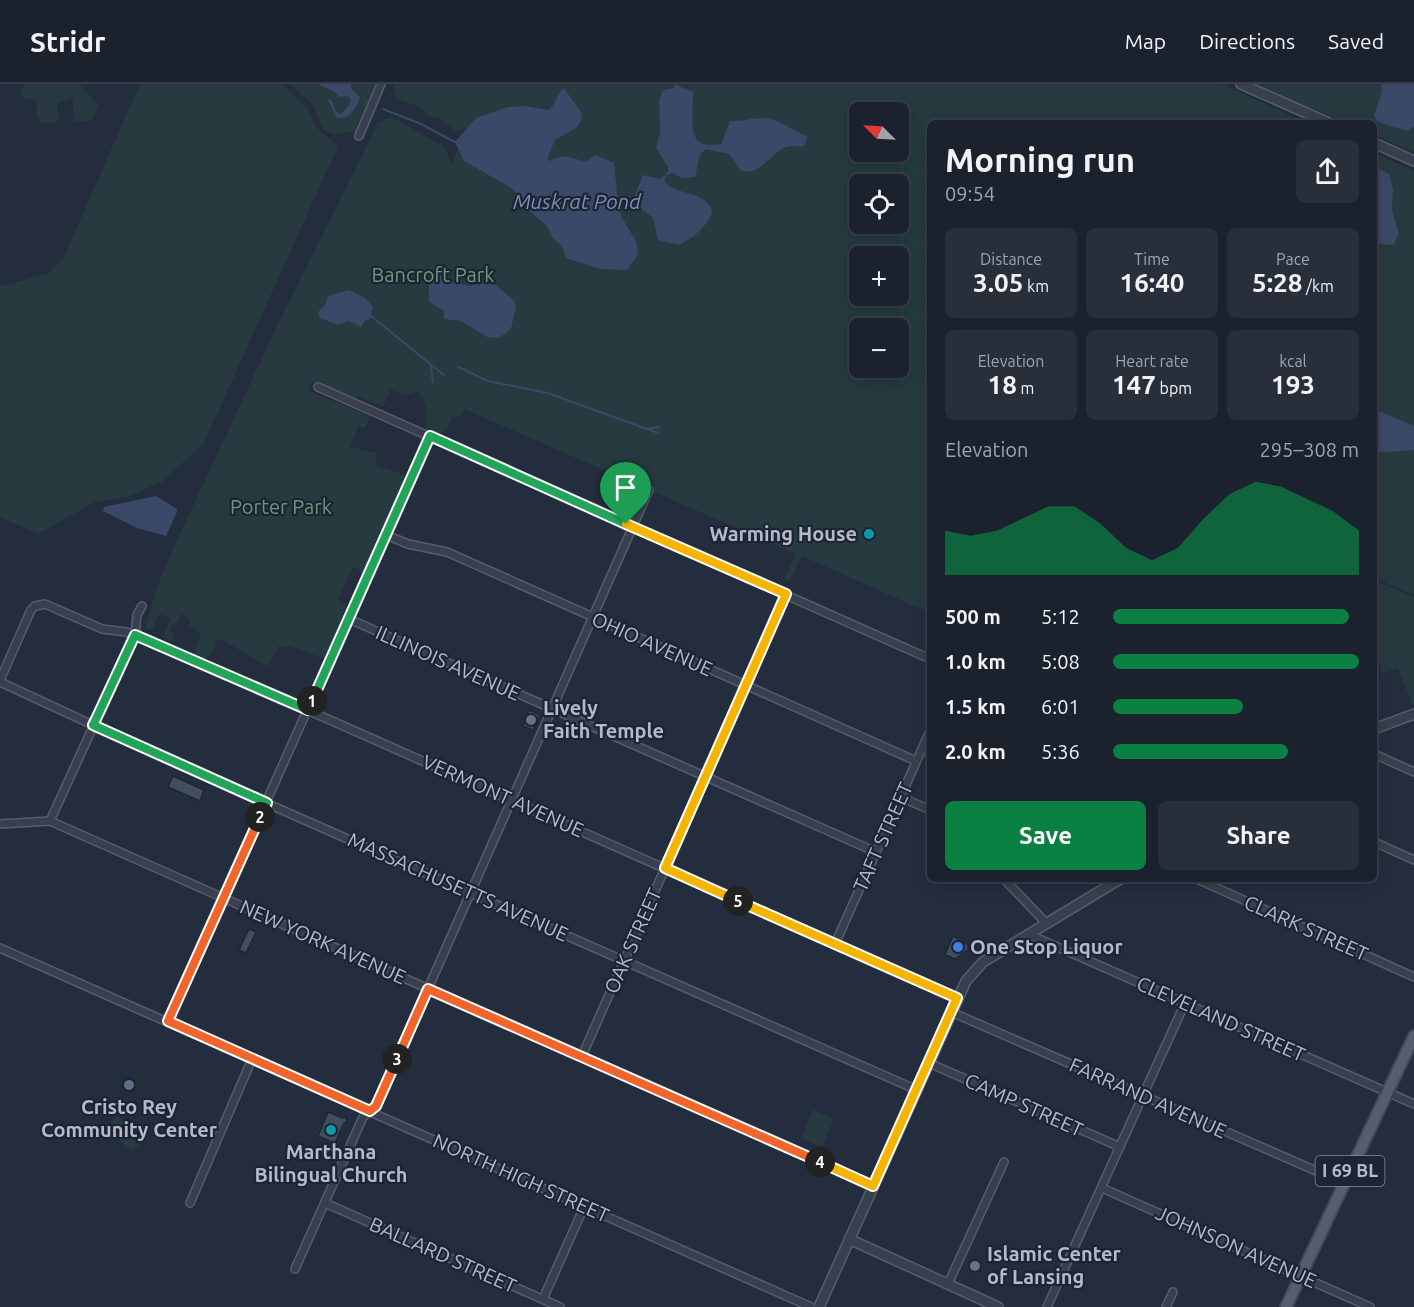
<!DOCTYPE html>
<html lang="en">
<head>
<meta charset="utf-8">
<style>
	:root { --surface:#1b222e; --page:#282f3a; --text:#f1f3f6; --muted:#a0a4aa; --line:#393f4a; --accent:#0b8043 }
	body { margin:0; font-family:Ubuntu,sans-serif; background:var(--page); color:var(--text); height:100vh; display:flex; flex-direction:column; font-size:22px; white-space:nowrap }
	* { box-sizing:border-box; margin:0 }
	p { font-size:20px; color:var(--muted) }
	.icon { flex:none; width:33px; height:33px; fill:none; stroke:currentColor; stroke-width:2; stroke-linecap:round; stroke-linejoin:round }
	.map { position:relative; flex:1; overflow:hidden }
	.sheet { position:absolute; left:927px; top:36px; width:450px; height:762px; display:flex; flex-direction:column; background:var(--surface); border-radius:9px; box-shadow:0 3px 15px #0003,0 0 0 2px var(--line) }
	.sheet>* { flex:none }
	.needle { width:39px; rotate:294deg }
	.buttons { position:absolute; left:849px; top:18px; display:grid; gap:12px }
	.buttons a { display:grid; place-items:center; width:60px; height:60px; border-radius:9px; background:var(--surface); box-shadow:0 3px 15px #0003,0 0 0 2px var(--line); font-size:30px }
	.pin { position:absolute; display:grid; place-items:center; width:51px; height:51px; color:#fff; margin:-62px -26px; border-radius:50% 50% 50% 0; rotate:-45deg; box-shadow:0 0 6px #0007 }
	.pin .icon { rotate:45deg }
	.km { position:absolute; width:30px; height:30px; margin:-15px; border-radius:50%; background:#222; color:#fff; font-size:16px; line-height:30px; text-align:center }
	.round { display:grid; place-items:center; flex:none; width:63px; height:63px; border-radius:9px; background:var(--page) }
	.summary { display:flex; align-items:center; justify-content:space-between; height:102px; padding:0 18px }
	h1 { font-size:33px; font-weight:700; line-height:45px }
	.stats { display:grid; grid-template-columns:repeat(3,1fr); gap:9px; height:102px; padding:6px 18px }
	.stats div { display:grid; align-content:center; border-radius:9px; background:var(--page); text-align:center }
	.stats b { font-size:26px; font-weight:700 }
	.stats small { font-size:16px; font-weight:400 }
	.stats p { font-size:16px }
	.chart { height:168px; padding:12px 18px }
	.chart p { display:flex; justify-content:space-between }
	.chart svg { width:100%; height:108px; margin-top:6px; fill:var(--accent); opacity:.7 }
	.action { display:flex; gap:12px; margin-top:auto; padding:12px 18px }
	.action a { flex:1; height:69px; border-radius:9px; background:var(--accent); color:#fff; font-size:24px; font-weight:700; line-height:69px; text-align:center }
	.action a+a { background:var(--page); color:var(--text) }
	ul { padding:0 18px; list-style:none; font-size:20px }
	li { display:grid; grid-template-columns:96px 72px 1fr; align-items:center; height:45px }
	li i { height:15px; border-radius:8px; background:var(--accent) }
	header { display:flex; align-items:center; gap:36px; box-sizing:border-box; height:84px; padding:0 30px; background:var(--surface); border-bottom:2px solid var(--line) }
	header strong { font-size:28px }
	nav { display:flex; gap:33px; margin-inline-start:auto; font-size:21px }
	.map>svg:first-child { display:block }
	.green { fill:#263a3f; fill-rule:evenodd }
	.water { fill:#394967 }
	.lines { fill:none; stroke-linecap:round; stroke-linejoin:round }
	.stream { stroke:#394967; stroke-width:2 }
	.building { fill:#434d60; stroke:#1f2635; stroke-width:1.5 }
	.minor-casing { stroke:#565d6c; stroke-width:10 }
	.tertiary-casing { stroke:#565d6c; stroke-width:12 }
	.primary-casing { stroke:#414857; stroke-width:14 }
	.minor { stroke:#383f4e; stroke-width:7 }
	.tertiary { stroke:#383f4e; stroke-width:9 }
	.primary { stroke:#565e6e; stroke-width:10 }
	.split-1-casing { stroke:#fff; stroke-width:12 }
	.split-2-casing { stroke:#fff; stroke-width:12 }
	.split-3-casing { stroke:#fff; stroke-width:12 }
	.split-4-casing { stroke:#fff; stroke-width:12 }
	.split-5-casing { stroke:#fff; stroke-width:12 }
	.split-6-casing { stroke:#fff; stroke-width:12 }
	.split-1 { stroke:#22a559; stroke-width:8 }
	.split-2 { stroke:#22a559; stroke-width:8 }
	.split-3 { stroke:#f0652b; stroke-width:8 }
	.split-4 { stroke:#f0652b; stroke-width:8 }
	.split-5 { stroke:#f5b400; stroke-width:8 }
	.split-6 { stroke:#f5b400; stroke-width:8 }
	.culture-dot { fill:#0f9aa8; stroke:#1d2433; stroke-width:2 }
	.worship-dot { fill:#6b7280; stroke:#1d2433; stroke-width:2 }
	.shop-dot { fill:#3f7fe0; stroke:#1d2433; stroke-width:2 }
	.service-dot { fill:#5c6f8a; stroke:#1d2433; stroke-width:2 }
	.labels { text-anchor:middle; stroke-width:4.5; stroke-linejoin:round; paint-order:stroke }
	.shield { fill:#1d2433; stroke:#878d9c; stroke-width:1.5 }
	.shield-label { font-size:18px; font-weight:bold; fill:#b4bac9 }
	.park-label { font-size:20px; fill:#6b9a7a; stroke:#1d2433 }
	.poi-label { font-size:20px; font-weight:bold; fill:#b4bac9; stroke:#1d2433; text-anchor:start }
	.street-label { font-size:20px; fill:#b4bac9; stroke:#1d2433 }
	.water-label { font-size:21px; font-style:italic; fill:#7c8eb1; stroke:#1d2433 }
</style>
</head>
<body>
<header>
<strong>Stridr</strong>
<nav><a>Map</a><a>Directions</a><a>Saved</a></nav>
</header>
<div class="map">
<svg width="1414" height="1223" viewBox="0 0 1414 1223">
	<rect width="100%" height="100%" fill="#242d3e"/>
	<path class="green" d="M25,0H79L98,21L92,36L74,38L73,14L57,19L59,37L41,40L37,30V17L23,14L21,5Z
		M140,0H282L307,24L316,43L338,62L204,359L163,397L127,413L95,418L38,450L0,433V203L48,189L63,175Z
		M290,0H377L357,47L335,51L323,45L313,21Z
		M393,0H1221L1307,39H930V529L802,472L790,496L784,495L796,470L464,325L461,332L452,334L446,347L434,349L426,346C424,330 430,321 418,308L407,311L390,306L383,323L358,312L356,315L312,297L308,306L370,333L365,344L359,342L350,363L377,369L376,382L405,391L404,398L365,488L353,483L338,515L347,520L325,575L289,562L287,564L279,562L269,581H265L221,555L215,557L214,567L204,576L193,571L201,549L190,542V535L182,530L177,540L173,539L170,547L174,551L172,557L163,553L170,534L159,530L152,546L145,544L157,503L171,469L278,240L378,39L392,33L446,64L451,81L466,45L455,47L438,33L429,32L417,22L396,14ZM860,28H898V68H860ZM860,100H898V140H860ZM860,172H898V212H860ZM860,244H898V284H860Z
		M1266,0H1414V68L1374,51V39H1346L1264,4Z
		M1374,69L1414,87V511L1374,494Z
		M1374,496L1414,513V624L1398,584L1382,590L1379,580L1374,582Z
		M813,1026L834,1035L822,1063L801,1054Z
		M117,1031L143,1056L132,1067L106,1043Z"/>
	<path class="water" d="M318,0H350L352,6L360,13C356,24 350,36 337,34L328,16L331,15L337,29L341,30L349,21L351,15L347,12L339,13L335,8Z
		M674,0L693,8C694,20 688,54 701,59C707,62 715,60 721,61L730,37C742,38 751,34 763,34C778,34 792,46 806,52L807,55L804,62C797,63 790,61 784,64C770,71 758,92 741,87C724,62 734,73 706,65L700,71L695,93L682,94L673,89L667,91L664,96C677,114 702,104 712,126C711,141 690,156 678,161L658,156L653,134L639,123L634,114L643,91L661,95L668,88V83L656,64L660,48L659,16L663,6L674,4Z
		M1381,0H1414V42L1407,47L1378,38L1374,32L1382,7Z
		M564,4L581,28L582,35L576,44L555,56L547,75L551,77C564,68 573,75 586,78L596,71L614,79L618,119L622,134L636,157L638,171L627,186L600,185L566,174L562,162L553,154L546,141L527,125L513,105L464,77L455,58L476,34L508,23L526,22L549,26C556,20 556,10 564,4Z
		M1380,85L1389,90L1393,105L1392,126L1399,150L1393,161L1374,160V89Z
		M438,188L443,194L451,198L470,202L480,199L496,201L514,217L516,222L511,245L499,254L487,253L461,237L444,235V227L429,218V193Z
		M349,206L365,214L373,223L370,235L365,236L361,243L349,237L338,241L320,234L318,228L325,221L328,212Z
		M1374,325L1414,342V366L1374,369Z
		M156,412L177,425V428L166,452L137,444L103,427L104,423Z"/>
	<g class="lines">
		<path class="stream" d="M383,25L421,40L455,58
			M371,232L444,291
			M431,283L433,298
			M458,283L488,297L548,309L658,349
			M645,345L660,343"/>
	</g>
	<path class="building" d="M529,626L540,631L533,646L523,642Z
		M173,692L204,706L200,717L168,703Z
		M249,845L256,848L246,869L239,866Z
		M953,852L968,861V866L955,875L945,871Z
		M328,1028L342,1034L345,1033L347,1038L344,1039L335,1059L318,1052Z"/>
	<g class="lines">
		<g class="minor-casing">
			<path id="minor" d="M359,52L381,0
				M318,303L930,575
				M386,451L408,460L447,468L916,677
				M349,535L876,768
				M0,596L31,526L35,522L45,520L102,545L126,548L145,554L957,914
				M0,598L173,678L917,1006
				M1374,670L1414,688
				M901,713L930,726
				M50,737L135,551L137,531L142,522
				M0,740L50,737L873,1102
				M1374,758L1414,776
				M1004,795L1047,840
				M1197,795L1414,893
				M1028,850L1414,1020
				M835,860L930,647
				M0,864L811,1223
				M951,928L1344,1099
				M168,937L430,352
				M582,972L786,510
				M929,979L1120,1063
				M1102,1104L1370,1223
				M190,1119L252,975
				M325,1119L560,1223
				M295,1185L363,1033L376,1022L649,406
				M948,1200L1004,1078
				M543,1215L584,1123
				M1047,1223L1185,919
				M1166,1223L1173,1208"/>
		</g>
		<g class="tertiary-casing">
			<path id="tertiary" d="M1241,0L1329,39
				M1374,59L1414,77
				M1374,645L1414,630
				M849,1155L998,1223
				M819,1223L966,897L983,878L1120,795"/>
		</g>
		<g class="primary-casing">
			<path id="primary" d="M1286,1223L1414,952"/>
		</g>
		<use href="#minor" class="minor"/>
		<use href="#tertiary" class="tertiary"/>
		<use href="#primary" class="primary"/>
	</g>
	<g class="lines">
		<g class="split-1-casing">
			<path id="split-1" d="M312,617L430,352L626,440"/>
		</g>
		<g class="split-2-casing">
			<path id="split-2" d="M260,733L267,719L93,641L96,635L135,551L308,626L312,617"/>
		</g>
		<g class="split-3-casing">
			<path id="split-3" d="M260,733L168,937L370,1027L376,1022L397,975"/>
		</g>
		<g class="split-4-casing">
			<path id="split-4" d="M397,975L428,905L820,1078"/>
		</g>
		<g class="split-5-casing">
			<path id="split-5" d="M738,817L957,914L873,1102L820,1078"/>
		</g>
		<g class="split-6-casing">
			<path id="split-6" d="M626,440L786,510L665,784L738,817"/>
		</g>
		<use href="#split-1" class="split-1"/>
		<use href="#split-2" class="split-2"/>
		<use href="#split-3" class="split-3"/>
		<use href="#split-4" class="split-4"/>
		<use href="#split-5" class="split-5"/>
		<use href="#split-6" class="split-6"/>
	</g>
	<g class="culture-dot">
		<circle cx="869" cy="450" r="6"/>
		<circle cx="331" cy="1046" r="6"/>
	</g>
	<g class="worship-dot">
		<circle cx="531" cy="636" r="6"/>
		<circle cx="975" cy="1182" r="6"/>
	</g>
	<circle class="shop-dot" cx="958" cy="863" r="6"/>
	<circle class="service-dot" cx="129" cy="1001" r="6"/>
	<g class="labels">
		<rect class="shield" x="1315.5" y="1072" width="69" height="30" rx="4.5"/>
		<g class="shield-label">
			<text x="1350" y="1093">I 69 BL</text>
		</g>
		<g class="park-label">
			<text x="433" y="198">Bancroft Park</text>
			<text x="281" y="430">Porter Park</text>
		</g>
		<g class="poi-label">
			<text x="857" y="457" text-anchor="end">Warming House</text>
			<text x="543" y="631">Lively<tspan x="543" dy="23">Faith Temple</tspan></text>
			<text x="970" y="870">One Stop Liquor</text>
			<text x="129" y="1030" text-anchor="middle">Cristo Rey<tspan x="129" dy="23">Community Center</tspan></text>
			<text x="331" y="1075" text-anchor="middle">Marthana<tspan x="331" dy="23">Bilingual Church</tspan></text>
			<text x="987" y="1177">Islamic Center<tspan x="987" dy="23">of Lansing</tspan></text>
		</g>
		<g class="street-label">
			<text transform="translate(652 560) rotate(24)" y="7">OHIO AVENUE</text>
			<text transform="translate(448 579) rotate(24)" y="7">ILLINOIS AVENUE</text>
			<text transform="translate(503 712) rotate(24)" y="7">VERMONT AVENUE</text>
			<text transform="translate(883 753) rotate(-66)" y="7">TAFT STREET</text>
			<text transform="translate(458 803) rotate(24)" y="7">MASSACHUSETTS AVENUE</text>
			<text transform="translate(1306 844) rotate(24)" y="7">CLARK STREET</text>
			<text transform="translate(633 857) rotate(-66)" y="7">OAK STREET</text>
			<text transform="translate(323 858) rotate(24)" y="7">NEW YORK AVENUE</text>
			<text transform="translate(1221 935) rotate(24)" y="7">CLEVELAND STREET</text>
			<text transform="translate(1148 1014) rotate(24)" y="7">FARRAND AVENUE</text>
			<text transform="translate(1024 1021) rotate(24)" y="7">CAMP STREET</text>
			<text transform="translate(521 1094) rotate(24)" y="7">NORTH HIGH STREET</text>
			<text transform="translate(1236 1163) rotate(24)" y="7">JOHNSON AVENUE</text>
			<text transform="translate(443 1171) rotate(24)" y="7">BALLARD STREET</text>
		</g>
		<g class="water-label">
			<text x="577" y="125">Muskrat Pond</text>
		</g>
	</g>
</svg>
<div class="buttons">
<a><svg class="needle" viewBox="-14 -14 28 28"><path d="M0-13l5 13h-10z" fill="#e53935"/><path d="M0 13l5-13h-10z" fill="#a0a4aa"/></svg></a>
<a><svg class="icon" aria-label="locate" viewBox="0 0 24 24"><circle cx="12" cy="12" r="6"/><path d="M12 2v4M12 18v4M2 12h4M18 12h4"/></svg></a>
<a>+</a>
<a>−</a>
</div>
<div class="pin" style="left:626px;top:440px;background:#1e9e55"><svg class="icon" aria-label="arrive" viewBox="0 0 24 24"><path d="M6 21V4h12l-3 4 3 4H6"/></svg></div>
<b class="km" style="left:312px;top:617px">1</b>
<b class="km" style="left:260px;top:733px">2</b>
<b class="km" style="left:397px;top:975px">3</b>
<b class="km" style="left:820px;top:1078px">4</b>
<b class="km" style="left:738px;top:817px">5</b>
<section class="sheet">
<div class="summary"><div><h1>Morning run</h1><p>09:54</p></div><a class="round"><svg class="icon" aria-label="share" viewBox="0 0 24 24"><path d="M12 15V3M7 8l5-5 5 5M5 13v7h14v-7"/></svg></a></div>
<div class="stats">
<div><p>Distance</p><b>3.05<small> km</small></b></div>
<div><p>Time</p><b>16:40</b></div>
<div><p>Pace</p><b>5:28<small> /km</small></b></div>
</div>
<div class="stats">
<div><p>Elevation</p><b>18<small> m</small></b></div>
<div><p>Heart rate</p><b>147<small> bpm</small></b></div>
<div><p>kcal</p><b>193</b></div>
</div>
<div class="chart"><p><span>Elevation</span>295–308 m</p>
<svg viewBox="0 0 160 44" preserveAspectRatio="none"><path d="M0 44V26L10 28L20 26L30 21L40 16L50 16L60 23L70 33L80 38L90 33L100 21L110 11L120 6L130 8L140 13L150 18L160 26V44z"/></svg>
</div>
<ul>
<li><b>500 m</b>5:12<i style="width:96%"></i></li>
<li><b>1.0 km</b>5:08<i style="width:100%"></i></li>
<li><b>1.5 km</b>6:01<i style="width:53%"></i></li>
<li><b>2.0 km</b>5:36<i style="width:71%"></i></li>
</ul>
<div class="action"><a>Save</a><a>Share</a></div>
</section>
</div>
</body>
</html>
